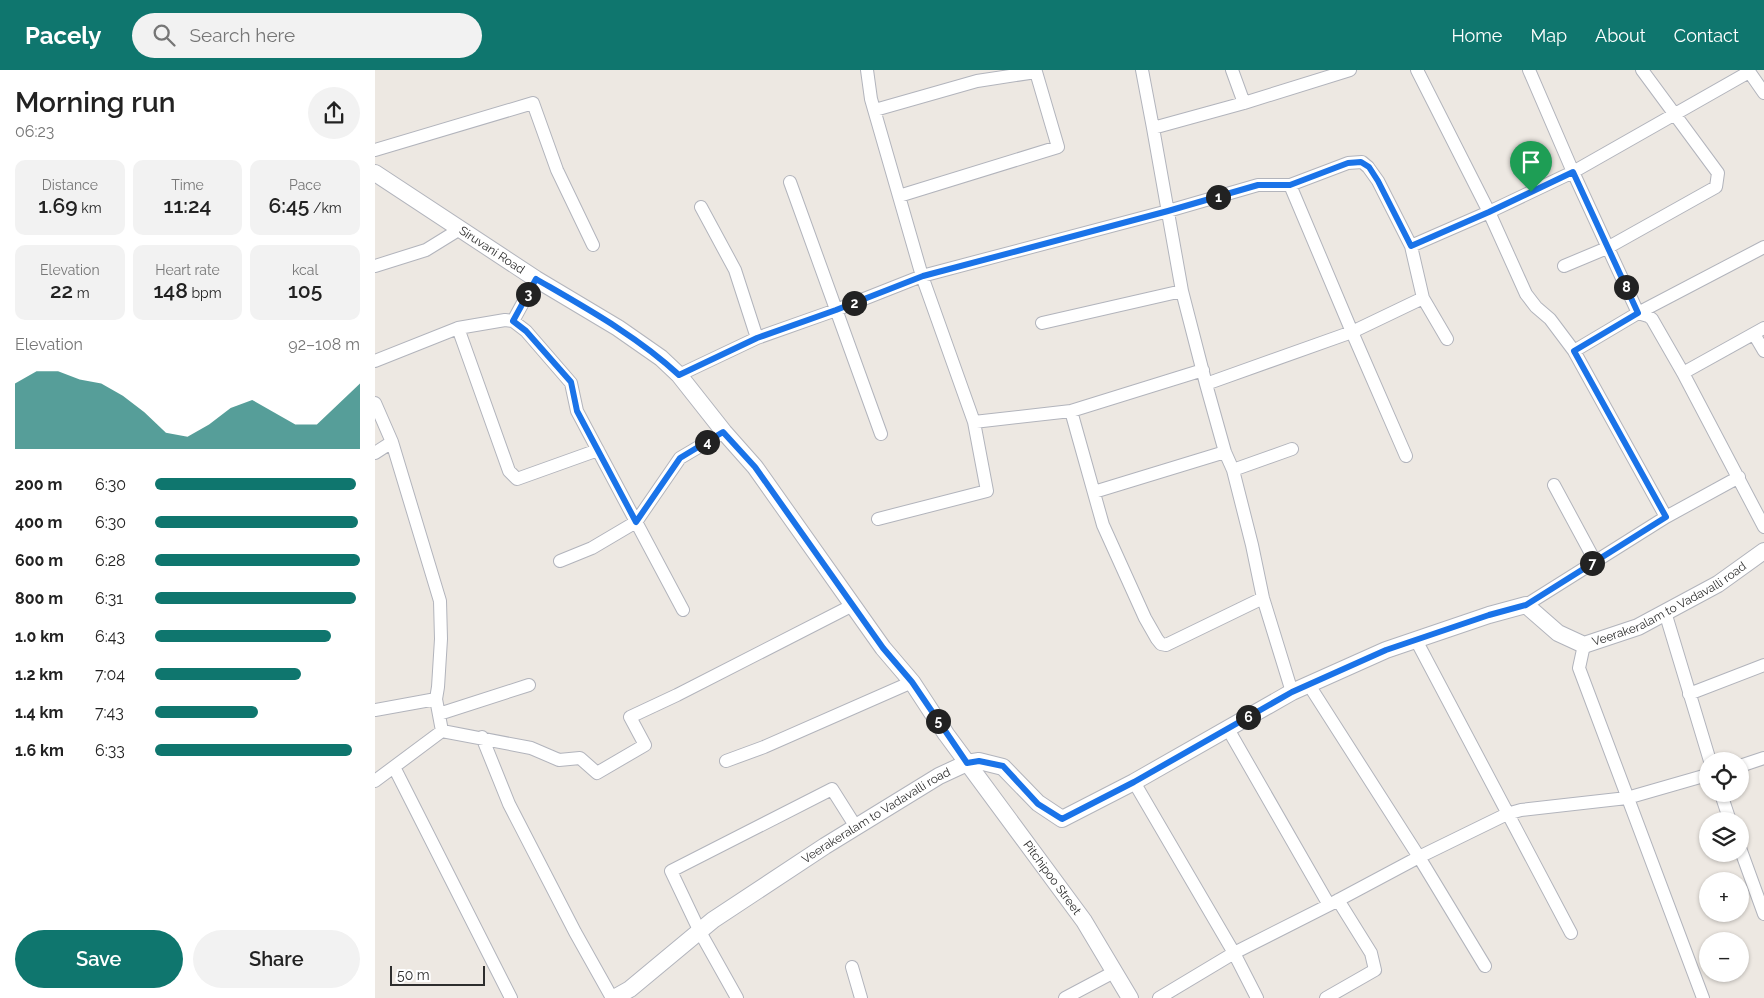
<!DOCTYPE html>
<html lang="en">
<head>
<meta charset="utf-8">
<style>
	:root { --surface:#fff; --page:#f2f2f2; --text:#222; --muted:#767676; --accent:#0f766e }
	body { margin:0; font-family:Raleway,sans-serif; background:var(--page); color:var(--text); height:100vh; display:flex; flex-direction:column; font-size:19px; white-space:nowrap }
	* { box-sizing:border-box; margin:0 }
	p { font-size:16px; color:var(--muted) }
	.icon { flex:none; width:28px; height:28px; fill:none; stroke:currentColor; stroke-width:2; stroke-linecap:round; stroke-linejoin:round }
	.map { position:relative; flex:1; overflow:hidden }
	.drawer { display:flex; flex-direction:column; background:var(--surface); width:375px }
	.drawer>* { flex:none }
	.buttons { position:absolute; left:1324px; top:682px; display:grid; gap:10px }
	.buttons a { display:grid; place-items:center; width:50px; height:50px; border-radius:50%; background:var(--surface); box-shadow:0 1px 4px #0004; font-size:25px }
	.scale { position:absolute; left:15px; bottom:12px; width:95px; box-sizing:border-box; padding-left:5px; border:2px solid #2d2d2d; border-top:0; font-size:14px; line-height:18px; white-space:nowrap; color:#2d2d2d; -webkit-text-stroke:4px #fff; paint-order:stroke }
	.pin { position:absolute; display:grid; place-items:center; width:42px; height:42px; color:#fff; margin:-51px -21px; border-radius:50% 50% 50% 0; rotate:-45deg; box-shadow:0 0 5px #0007 }
	.pin .icon { rotate:45deg }
	.km { position:absolute; width:25px; height:25px; margin:-12px; border-radius:50%; background:#222; color:#fff; font-size:14px; line-height:25px; text-align:center }
	.round { display:grid; place-items:center; flex:none; width:52px; height:52px; border-radius:26px; background:var(--page) }
	.head { display:flex; align-items:center; justify-content:space-between; height:85px; padding:0 15px }
	h1 { font-size:28px; font-weight:600; line-height:38px }
	.metrics { display:grid; grid-template-columns:repeat(3,1fr); gap:8px; height:85px; padding:5px 15px }
	.metrics div { display:grid; align-content:center; border-radius:10px; background:var(--page); text-align:center }
	.metrics b { font-size:21px; font-weight:600 }
	.metrics small { font-size:14px; font-weight:400 }
	.metrics p { font-size:14px }
	.chart { height:140px; padding:10px 15px }
	.chart p { display:flex; justify-content:space-between }
	.chart svg { width:100%; height:90px; margin-top:5px; fill:var(--accent); opacity:.7 }
	.primary-button { display:flex; gap:10px; margin-top:auto; padding:10px 15px }
	.primary-button a { flex:1; height:58px; border-radius:30px; background:var(--accent); color:#fff; font-size:20px; font-weight:600; line-height:58px; text-align:center }
	.primary-button a+a { background:var(--page); color:var(--text) }
	ul { padding:0 15px; list-style:none; font-size:16px }
	li { display:grid; grid-template-columns:80px 60px 1fr; align-items:center; height:38px }
	li i { height:12px; border-radius:6px; background:var(--accent) }
	header { display:flex; align-items:center; gap:30px; box-sizing:border-box; height:70px; padding:0 25px; background:var(--accent); color:#fff }
	header strong { font-size:24px }
	nav { display:flex; gap:28px; margin-inline-start:auto; font-size:18px }
	.search { width:350px; height:45px; background:var(--page); display:flex; align-items:center; gap:12px; box-sizing:border-box; padding:0 18px; border-radius:28px; color:var(--muted); font-size:19px }
	main { display:flex; flex:1; min-height:0 }
	.map>svg:first-child { display:block }
	.lines { fill:none; stroke-linecap:round; stroke-linejoin:round }
	.minor-casing { stroke:#b2b4bc; stroke-width:14 }
	.tertiary-casing { stroke:#b2b4bc; stroke-width:18 }
	.minor { stroke:#fff; stroke-width:12 }
	.tertiary { stroke:#fff; stroke-width:16 }
	.route-casing { stroke:#fff; stroke-width:10 }
	.route { stroke:#1a73e8; stroke-width:6 }
	.labels { text-anchor:middle; stroke-width:4; stroke-linejoin:round; paint-order:stroke }
	.street-label { font-size:12px; fill:#2d2d2d; stroke:#fff }
</style>
</head>
<body>
<header>
<strong>Pacely</strong>
<div class="search"><svg class="icon" aria-label="search" viewBox="0 0 24 24"><circle cx="10" cy="10" r="6"/><path d="M15 15l6 6"/></svg>Search here</div>
<nav><a>Home</a><a>Map</a><a>About</a><a>Contact</a></nav>
</header>
<main>
<section class="drawer">
<div class="head"><div><h1>Morning run</h1><p>06:23</p></div><a class="round"><svg class="icon" aria-label="share" viewBox="0 0 24 24"><path d="M12 15V3M7 8l5-5 5 5M5 13v7h14v-7"/></svg></a></div>
<div class="metrics">
<div><p>Distance</p><b>1.69<small> km</small></b></div>
<div><p>Time</p><b>11:24</b></div>
<div><p>Pace</p><b>6:45<small> /km</small></b></div>
</div>
<div class="metrics">
<div><p>Elevation</p><b>22<small> m</small></b></div>
<div><p>Heart rate</p><b>148<small> bpm</small></b></div>
<div><p>kcal</p><b>105</b></div>
</div>
<div class="chart"><p><span>Elevation</span>92–108 m</p>
<svg viewBox="0 0 160 44" preserveAspectRatio="none"><path d="M0 44V12L10 6L20 6L30 10L40 12L50 18L60 26L70 36L80 38L90 32L100 24L110 20L120 26L130 32L140 32L150 22L160 12V44z"/></svg>
</div>
<ul>
<li><b>200 m</b>6:30<i style="width:98%"></i></li>
<li><b>400 m</b>6:30<i style="width:99%"></i></li>
<li><b>600 m</b>6:28<i style="width:100%"></i></li>
<li><b>800 m</b>6:31<i style="width:98%"></i></li>
<li><b>1.0 km</b>6:43<i style="width:86%"></i></li>
<li><b>1.2 km</b>7:04<i style="width:71%"></i></li>
<li><b>1.4 km</b>7:43<i style="width:50%"></i></li>
<li><b>1.6 km</b>6:33<i style="width:96%"></i></li>
</ul>
<div class="primary-button"><a>Save</a><a>Share</a></div>
</section>
<div class="map">
<svg width="1389" height="928" viewBox="0 0 1389 928">
	<rect width="100%" height="100%" fill="#ede8e2"/>
	<g class="lines">
		<g class="minor-casing">
			<path id="minor" d="M492,0L496,29L547,206L599,352L612,421L503,449
				M767,0L778,58
				M857,0L869,33
				M1042,0L1114,142L1151,224L1161,237L1175,249L1199,281L1291,447L1151,535
				M1373,0L1389,23
				M1374,2L1198,102L1263,243L1273,246L1277,249L1308,303L1389,457
				M500,40L602,11L661,2L683,77L524,126
				M0,80L158,33L182,100L218,175
				M415,112L506,364
				M915,115L977,262L1031,386
				M326,137L360,200L382,268
				M1036,176L1114,142L1198,102L1154,0
				M0,196L51,180L85,159
				M1189,196L1232,178L1341,117L1343,103L1267,0
				M161,209L138,251L151,261L196,313L202,341L308,540
				M667,253L807,221
				M83,258L134,401L142,409L223,380
				M1379,264L1389,281
				M1199,281L1263,243L1389,177
				M0,291L83,258L130,250L138,251
				M1308,303L1389,258
				M304,305L382,268L461,240L547,206L793,141L883,115H915L973,93L987,92L993,97L1003,111L1036,176L1048,228L1072,269
				M831,314L977,262L1048,228
				M0,333L17,372L65,531L66,569L63,617L61,629L0,640
				M696,341L728,455L770,548L782,569L786,574L791,575L888,528
				M599,352L696,341L828,300
				M0,383L17,372
				M858,400L917,379
				M1179,415L1220,491
				M719,422L850,382
				M1291,447L1364,407
				M185,491L217,478L261,452L305,388L349,362
				M1290,542L1335,691
				M1041,570L1196,863
				M1209,575L1204,598L1328,928
				M934,615L1044,787L1110,896
				M917,622L888,528L877,475L858,400L850,382L831,314L807,221L778,58L869,33L975,0
				M1314,624L1389,595
				M64,644L154,615
				M67,661L156,678L184,690L205,688L222,703L270,675L255,647L302,625L478,535
				M107,667L134,734L200,862L237,928
				M351,691L389,677L537,612
				M1365,696L1389,688
				M19,697L136,928
				M0,711L67,661L61,629
				M759,712L859,883L882,928
				M1346,724L1355,751
				M1365,778L1389,844
				M954,835L1044,787L1132,744L1146,740L1252,728L1332,705
				M477,897L486,928
				M362,928L325,862L296,801L457,719L481,757
				M690,928L739,902
				M784,928L859,883L954,835L853,659
				M951,928L1000,900L996,883L963,830"/>
		</g>
		<g class="tertiary-casing">
			<g id="tertiary">
				<path id="s1" d="M0,103L161,209L243,258L286,288L304,305L349,362L380,397L508,578L537,612L571,664L709,851L755,928"/>
				<path id="s2" d="M239,928L255,919L338,850L450,776L564,706L592,693L604,691L628,697L663,733L687,749L759,712L917,622L1011,580L1114,545L1151,535L1183,563L1209,575L1263,557L1343,514L1389,481"/>
			</g>
		</g>
		<use href="#minor" class="minor"/>
		<use href="#tertiary" class="tertiary"/>
	</g>
	<g class="lines">
		<g class="route-casing">
			<path id="route" d="M986,92L994,97L1003,111L1036,176L1114,142L1198,102L1263,243L1199,281L1291,447L1151,535L1114,545L1011,580L917,622L759,712L687,749L663,734L628,696L604,691L592,693L537,612L508,578L380,397L348,362L305,388L261,452L202,341L196,312L151,261L138,251L161,209C211,238 262,266 304,305L382,268L461,240L548,206L793,141L883,115H915L973,93Z"/>
		</g>
		<use href="#route" class="route"/>
	</g>
	<g class="labels">
		<g class="street-label">
			<text dy="4" stroke="none"><textPath href="#s1" startOffset="140">Siruvani Road</textPath></text>
			<text dy="4" stroke="none"><textPath href="#s2" startOffset="1220">Veerakeralam to Vadavalli road</textPath></text>
			<text dy="4" stroke="none"><textPath href="#s2" startOffset="320">Veerakeralam to Vadavalli road</textPath></text>
			<text dy="4" stroke="none"><textPath href="#s1" startOffset="992">Pitchipoo Street</textPath></text>
		</g>
	</g>
</svg>
<div class="buttons">
<a><svg class="icon" aria-label="locate" viewBox="0 0 24 24"><circle cx="12" cy="12" r="6"/><path d="M12 2v4M12 18v4M2 12h4M18 12h4"/></svg></a>
<a><svg class="icon" aria-label="layers" viewBox="0 0 24 24"><path d="M12 4l9 5-9 5-9-5zM3 14l9 5 9-5"/></svg></a>
<a>+</a>
<a>−</a>
</div>
<div class="scale">50 m</div>
<div class="pin" style="left:1156px;top:122px;background:#1e9e55"><svg class="icon" aria-label="arrive" viewBox="0 0 24 24"><path d="M6 21V4h12l-3 4 3 4H6"/></svg></div>
<b class="km" style="left:843px;top:127px">1</b>
<b class="km" style="left:479px;top:233px">2</b>
<b class="km" style="left:153px;top:224px">3</b>
<b class="km" style="left:332px;top:372px">4</b>
<b class="km" style="left:563px;top:651px">5</b>
<b class="km" style="left:873px;top:647px">6</b>
<b class="km" style="left:1217px;top:493px">7</b>
<b class="km" style="left:1251px;top:217px">8</b>
</div>
</main>
</body>
</html>
